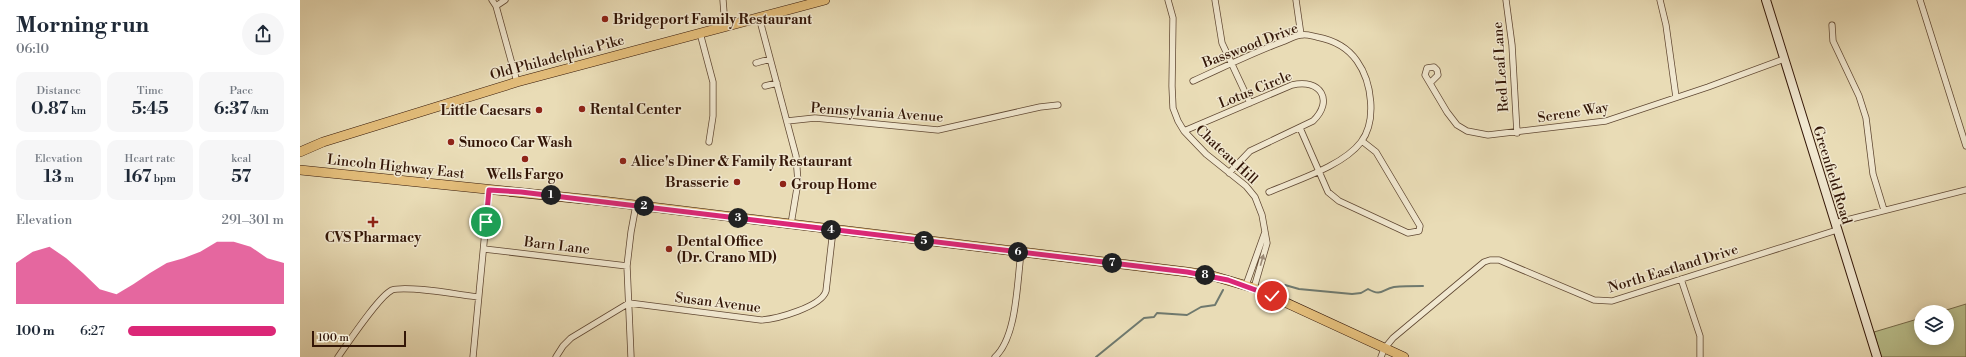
<!DOCTYPE html>
<html lang="en">
<head>
<meta charset="utf-8">
<style>
	:root { --surface:#fff; --page:#f6f6f7; --text:#1f2937; --muted:#747a83; --accent:#db2777 }
	body { margin:0; font-family:"Libre Bodoni",serif; background:var(--page); color:var(--text); height:100vh; display:flex; flex-direction:column; font-size:15px; white-space:nowrap }
	* { box-sizing:border-box; margin:0 }
	p { font-size:13px; color:var(--muted) }
	.icon { flex:none; width:22px; height:22px; fill:none; stroke:currentColor; stroke-width:2; stroke-linecap:round; stroke-linejoin:round }
	.map { position:relative; flex:1; overflow:hidden }
	.drawer { display:flex; flex-direction:column; background:var(--surface); width:300px }
	.drawer>* { flex:none }
	.tools { position:absolute; left:1614px; top:305px; display:grid; gap:8px }
	.tools a { display:grid; place-items:center; width:40px; height:40px; border-radius:50%; background:var(--surface); box-shadow:0 2px 10px #0003; font-size:20px }
	.scale { position:absolute; left:12px; bottom:10px; width:94px; box-sizing:border-box; padding-left:4px; border:2px solid #331607; border-top:0; font-size:11px; line-height:14px; white-space:nowrap; color:#331607; -webkit-text-stroke:3px #f1e8d0; paint-order:stroke }
	.pin { position:absolute; display:grid; place-items:center; width:34px; height:34px; color:#fff; margin:-17px; border:2px solid #fff; border-radius:50%; box-shadow:0 1px 4px #0007 }
	.km { position:absolute; width:20px; height:20px; margin:-10px; border-radius:50%; background:#222; color:#fff; font-size:11px; line-height:20px; text-align:center }
	.round { display:grid; place-items:center; flex:none; width:42px; height:42px; border-radius:21px; background:var(--page) }
	.head { display:flex; align-items:center; justify-content:space-between; height:68px; padding:0 16px }
	h1 { font-size:22px; font-weight:700; line-height:30px }
	.metrics { display:grid; grid-template-columns:repeat(3,1fr); gap:6px; height:68px; padding:4px 16px }
	.metrics div { display:grid; align-content:center; border-radius:10px; background:var(--page); text-align:center }
	.metrics b { font-size:17px; font-weight:700 }
	.metrics small { font-size:11px; font-weight:400 }
	.metrics p { font-size:11px }
	.chart { height:112px; padding:8px 16px }
	.chart p { display:flex; justify-content:space-between }
	.chart svg { width:100%; height:72px; margin-top:4px; fill:var(--accent); opacity:.7 }
	ul { padding:0 16px; list-style:none; font-size:13px }
	li { display:grid; grid-template-columns:64px 48px 1fr; align-items:center; height:30px }
	li i { height:10px; border-radius:5px; background:var(--accent) }
	main { display:flex; flex:1; min-height:0 }
	.map>svg:first-child { display:block }
	.green { fill:#b9bf8c; stroke:#766a4a }
	.lines { fill:none; stroke-linecap:round; stroke-linejoin:round }
	.stream { stroke:#6f796e; stroke-width:2 }
	.street-casing { stroke:#604833; stroke-width:7 }
	.secondary-casing { stroke:#331607; stroke-width:10 }
	.primary-casing { stroke:#331607; stroke-width:10 }
	.street { stroke:#f1e8d0; stroke-width:5.5 }
	.secondary { stroke:#f1e8d0; stroke-width:8 }
	.primary { stroke:#e4be7b; stroke-width:9 }
	.oneway { fill:#9c8a76 }
	.route-casing { stroke:#fff; stroke-width:8 }
	.route { stroke:#db2777; stroke-width:5 }
	.poi-dot { fill:#8f2418; stroke:#f1e8d0; stroke-width:1.5 }
	.labels { text-anchor:middle; stroke-width:3; stroke-linejoin:round; paint-order:stroke }
	.poi-label { font-size:14px; font-weight:bold; fill:#331607; stroke:#f1e8d0; text-anchor:start }
	.street-label { font-size:14px; fill:#331607; stroke:#f1e8d0 }
</style>
</head>
<body>
<main>
<section class="drawer">
<div class="head"><div><h1>Morning run</h1><p>06:10</p></div><a class="round"><svg class="icon" aria-label="share" viewBox="0 0 24 24"><path d="M12 15V3M7 8l5-5 5 5M5 13v7h14v-7"/></svg></a></div>
<div class="metrics">
<div><p>Distance</p><b>0.87<small> km</small></b></div>
<div><p>Time</p><b>5:45</b></div>
<div><p>Pace</p><b>6:37<small> /km</small></b></div>
</div>
<div class="metrics">
<div><p>Elevation</p><b>13<small> m</small></b></div>
<div><p>Heart rate</p><b>167<small> bpm</small></b></div>
<div><p>kcal</p><b>57</b></div>
</div>
<div class="chart"><p><span>Elevation</span>291–301 m</p>
<svg viewBox="0 0 160 44" preserveAspectRatio="none"><path d="M0 44V19L10 12L20 9L30 16L40 25L50 35L60 38L70 32L80 25L90 19L100 16L110 12L120 6L130 6L140 9L150 16L160 19V44z"/></svg>
</div>
<ul>
<li><b>100 m</b>6:27<i style="width:95%"></i></li>
</ul>
</section>
<div class="map">
<svg width="1666" height="357" viewBox="0 0 1666 357">
	<rect width="100%" height="100%" fill="#e9dcb6"/>
	<filter id="stains"><feTurbulence type="fractalNoise" baseFrequency=".005" numOctaves="4"/><feColorMatrix values="0 0 0 0 .2 0 0 0 0 .09 0 0 0 0 .02 0 0 0 .5 -.17"/></filter>
	<radialGradient id="worn" r=".72"><stop offset=".6" stop-color="#630" stop-opacity="0"/><stop offset="1" stop-color="#630" stop-opacity=".3"/></radialGradient>
	<path class="green" d="M1666,304V357H1581L1574,332L1621,318V338H1647V312H1640Z"/>
	<g class="lines">
		<path class="stream" d="M985,285L999,289L1052,294L1061,293L1068,289C1082,297 1082,289 1094,287C1104,286 1113,286 1123,286
			M796,357L844,318L854,317L857,313L887,315L901,307L915,305L923,290"/>
		<g class="street-casing">
			<path id="street" d="M192,0L196,6
				M205,0L196,6L217,82
				M423,0L425,26
				M868,0L873,18L872,86L873,108L878,121L884,131L906,154L946,186L955,197L962,215L967,243L954,288
				M915,0L922,43L950,103
				M996,0L1001,35
				M1206,0L1212,45L1217,133
				M1360,0L1366,25L1376,97
				M1620,0L1666,146
				M459,17L496,156L498,182L491,224
				M1532,25L1533,41L1559,96L1566,118L1573,174L1584,210
				M400,33L413,82V116L409,142
				M456,63L470,59
				M893,81C922,68 952,53 982,42C988,40 995,35 1002,35C1006,34 1012,36 1017,37C1033,40 1048,48 1057,61C1072,82 1077,121 1061,142C1043,166 997,180 969,192
				M1130,83L1138,75L1137,70L1134,67L1127,68L1125,75L1147,112L1157,125L1167,131L1188,135L1306,121L1408,87L1484,59
				M465,86L477,83
				M487,121L515,118L638,130L740,107L758,105
				M1000,128L1028,192L1039,201L1108,233L1119,231L1120,226L1076,152L1062,141
				M884,131L992,85C1021,78 1034,101 1013,121L950,151L929,173
				M1535,223L1666,190
				M184,249L327,266
				M1381,279L1400,336V357
				M946,285L965,232
				M38,357C48,343 79,296 92,290C107,285 160,295 178,297
				M173,357L189,190
				M256,357L263,346L271,338L329,303L461,320C477,319 521,307 526,291L533,230
				M331,357L327,266L331,232L336,205
				M695,357C717,337 717,282 721,253
				M1081,357L1084,349L1093,338L1184,262L1190,260H1199L1294,300L1312,301L1537,230"/>
		</g>
		<g class="secondary-casing">
			<path id="secondary" d="M1466,0L1577,357"/>
		</g>
		<g class="primary-casing">
			<path id="primary" d="M0,152L23,142L217,82L525,0
				M0,170L302,201L887,272L913,276L954,288L1104,357"/>
		</g>
		<use href="#street" class="street"/>
		<use href="#secondary" class="secondary"/>
		<use href="#primary" class="primary"/>
	</g>
	<defs><path id="oneway-solid" d="M-6-.8H1V-3.2L6.5 0L1 3.2V.8H-6Z"/></defs>
	<use class="oneway" href="#oneway-solid" transform="translate(962 260) rotate(-74)"/>
	<g class="lines">
		<g class="route-casing">
			<path id="route" d="M186,222L189,190L221,192L887,272L928,280L972,296"/>
		</g>
		<use href="#route" class="route"/>
	</g>
	<g class="poi-dot">
		<circle cx="305" cy="19" r="4"/>
		<circle cx="282" cy="109" r="4"/>
		<circle cx="239" cy="110" r="4"/>
		<circle cx="151" cy="142" r="4"/>
		<circle cx="225" cy="159" r="4"/>
		<circle cx="323" cy="161" r="4"/>
		<circle cx="437" cy="182" r="4"/>
		<circle cx="483" cy="184" r="4"/>
		<path d="M71 216h4v4h4v4h-4v4h-4v-4h-4v-4h4z"/>
		<circle cx="369" cy="249" r="4"/>
	</g>
	<g class="labels">
		<g class="poi-label">
			<text x="313" y="24">Bridgeport Family Restaurant</text>
			<text x="290" y="114">Rental Center</text>
			<text x="231" y="115" text-anchor="end">Little Caesars</text>
			<text x="159" y="147">Sunoco Car Wash</text>
			<text x="331" y="166">Alice's Diner &amp; Family Restaurant</text>
			<text x="225" y="179" text-anchor="middle">Wells Fargo</text>
			<text x="429" y="187" text-anchor="end">Brasserie</text>
			<text x="491" y="189">Group Home</text>
			<text x="73" y="242" text-anchor="middle">CVS Pharmacy</text>
			<text x="377" y="246">Dental Office<tspan x="377" dy="16">(Dr. Crano MD)</tspan></text>
		</g>
		<g class="street-label">
			<text transform="translate(950 45) rotate(-21)" y="5">Basswood Drive</text>
			<text transform="translate(257 57) rotate(-15)" y="5">Old Philadelphia Pike</text>
			<text transform="translate(1200 67) rotate(-94)" y="5">Red Leaf Lane</text>
			<text transform="translate(955 89) rotate(-22)" y="5">Lotus Circle</text>
			<text transform="translate(577 112) rotate(4)" y="5">Pennsylvania Avenue</text>
			<text transform="translate(1273 112) rotate(-9)" y="5">Serene Way</text>
			<text transform="translate(927 154) rotate(43)" y="5">Chateau Hill</text>
			<text transform="translate(96 166) rotate(6)" y="5">Lincoln Highway East</text>
			<text transform="translate(1533 175) rotate(73)" y="5">Greenfield Road</text>
			<text transform="translate(257 245) rotate(7)" y="5">Barn Lane</text>
			<text transform="translate(1373 268) rotate(-17)" y="5">North Eastland Drive</text>
			<text transform="translate(418 302) rotate(7)" y="5">Susan Avenue</text>
		</g>
	</g>
	<rect width="100%" height="100%" filter="url(#stains)"/>
	<rect width="100%" height="100%" fill="url(#worn)"/>
</svg>
<div class="tools">
<a><svg class="icon" aria-label="layers" viewBox="0 0 24 24"><path d="M12 4l9 5-9 5-9-5zM3 14l9 5 9-5"/></svg></a>
</div>
<div class="scale">100 m</div>
<div class="pin" style="left:186px;top:222px;background:#1e9e55"><svg class="icon" aria-label="arrive" viewBox="0 0 24 24"><path d="M6 21V4h12l-3 4 3 4H6"/></svg></div>
<div class="pin" style="left:972px;top:296px;background:#d93025"><svg class="icon" aria-label="check" viewBox="0 0 24 24"><path d="M5 12l5 5 9-10"/></svg></div>
<b class="km" style="left:251px;top:195px">1</b>
<b class="km" style="left:344px;top:206px">2</b>
<b class="km" style="left:438px;top:218px">3</b>
<b class="km" style="left:531px;top:230px">4</b>
<b class="km" style="left:624px;top:241px">5</b>
<b class="km" style="left:718px;top:252px">6</b>
<b class="km" style="left:812px;top:263px">7</b>
<b class="km" style="left:905px;top:275px">8</b>
</div>
</main>
</body>
</html>
